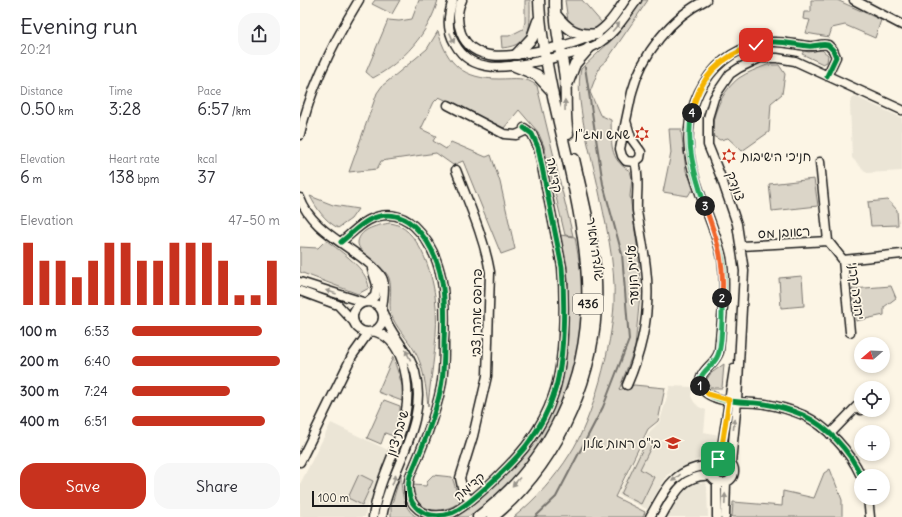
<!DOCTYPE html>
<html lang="en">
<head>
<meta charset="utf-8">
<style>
	:root { --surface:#fff; --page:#f7f7f7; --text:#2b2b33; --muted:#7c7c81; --accent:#c8321e }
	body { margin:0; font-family:Delius,"Playpen Sans Hebrew",sans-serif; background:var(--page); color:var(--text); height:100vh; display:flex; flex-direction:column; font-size:15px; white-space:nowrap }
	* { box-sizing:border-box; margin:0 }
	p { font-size:13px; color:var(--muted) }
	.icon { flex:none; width:22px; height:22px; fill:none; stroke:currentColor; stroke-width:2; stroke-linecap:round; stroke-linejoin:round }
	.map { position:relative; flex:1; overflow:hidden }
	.panel { display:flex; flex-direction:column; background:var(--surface); width:300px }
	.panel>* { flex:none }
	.needle { width:26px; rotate:251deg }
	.tools { position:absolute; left:554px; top:337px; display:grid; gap:8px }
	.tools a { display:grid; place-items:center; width:36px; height:36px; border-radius:50%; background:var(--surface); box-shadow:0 2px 6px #0003; font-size:20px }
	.scale { position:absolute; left:12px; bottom:10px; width:95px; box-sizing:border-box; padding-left:4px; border:2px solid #1c1c1c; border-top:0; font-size:11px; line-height:14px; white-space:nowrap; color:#1c1c1c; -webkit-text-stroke:3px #fcf5e5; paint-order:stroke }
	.pin { position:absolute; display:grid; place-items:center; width:34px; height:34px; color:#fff; margin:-17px; border-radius:8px; box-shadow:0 2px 6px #0006 }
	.km { position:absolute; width:20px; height:20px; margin:-10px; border-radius:50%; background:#222; color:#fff; font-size:11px; line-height:20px; text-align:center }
	.round { display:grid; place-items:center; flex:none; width:42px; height:42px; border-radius:16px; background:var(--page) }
	.overview { display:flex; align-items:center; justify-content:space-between; height:68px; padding:0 20px }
	h1 { font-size:22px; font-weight:600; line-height:30px }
	.metrics { display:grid; grid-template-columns:repeat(3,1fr); gap:6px; height:68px; padding:4px 20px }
	.metrics div { display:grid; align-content:center }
	.metrics b { font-size:17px; font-weight:600 }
	.metrics small { font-size:11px; font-weight:400 }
	.metrics p { font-size:11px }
	.chart { height:112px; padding:8px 20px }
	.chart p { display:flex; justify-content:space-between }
	.chart svg { width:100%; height:72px; margin-top:4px; stroke:var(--accent); stroke-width:6 }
	.cta { display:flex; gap:8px; margin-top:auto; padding:8px 20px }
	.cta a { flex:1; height:46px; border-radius:16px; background:var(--accent); color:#fff; font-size:16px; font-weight:600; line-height:46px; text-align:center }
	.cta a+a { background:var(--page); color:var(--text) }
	ul { padding:0 20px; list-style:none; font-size:13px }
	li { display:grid; grid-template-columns:64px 48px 1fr; align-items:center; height:30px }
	li i { height:10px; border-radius:5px; background:var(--accent) }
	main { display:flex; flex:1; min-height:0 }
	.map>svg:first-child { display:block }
	.built { fill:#ebe5d6 }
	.green { fill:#dbd5c8; stroke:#7c7872 }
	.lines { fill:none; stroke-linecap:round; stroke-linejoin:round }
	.stream { stroke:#75726c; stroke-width:2 }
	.minor-casing { stroke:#1c1c1c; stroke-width:11 }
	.major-casing { stroke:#1c1c1c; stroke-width:13 }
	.minor { stroke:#fcf5e5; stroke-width:8 }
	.major { stroke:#fcf5e5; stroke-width:10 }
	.cycleway-casing { stroke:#fcf5e5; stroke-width:8 }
	.cycleway { stroke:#00873e; stroke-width:5 }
	.oneway { fill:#97938b }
	.split-1-casing { stroke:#fff; stroke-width:8 }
	.split-2-casing { stroke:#fff; stroke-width:8 }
	.split-3-casing { stroke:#fff; stroke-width:8 }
	.split-4-casing { stroke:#fff; stroke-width:8 }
	.split-5-casing { stroke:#fff; stroke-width:8 }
	.split-1 { stroke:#f5b400; stroke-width:5 }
	.split-2 { stroke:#22a559; stroke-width:5 }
	.split-3 { stroke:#f0652b; stroke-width:5 }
	.split-4 { stroke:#22a559; stroke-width:5 }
	.split-5 { stroke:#f5b400; stroke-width:5 }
	.labels { text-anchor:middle; stroke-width:3.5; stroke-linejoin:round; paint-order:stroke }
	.shield { fill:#fcf5e5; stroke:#5f5d58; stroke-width:1 }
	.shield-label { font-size:12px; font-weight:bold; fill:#1c1c1c }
	.poi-label { font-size:13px; fill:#1c1c1c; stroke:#fcf5e5; text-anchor:end }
	.street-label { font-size:13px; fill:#1c1c1c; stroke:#fcf5e5 }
</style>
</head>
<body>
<main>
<section class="panel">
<div class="overview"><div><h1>Evening run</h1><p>20:21</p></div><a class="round"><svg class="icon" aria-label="share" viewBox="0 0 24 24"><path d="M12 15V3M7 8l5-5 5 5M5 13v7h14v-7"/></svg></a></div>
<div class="metrics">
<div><p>Distance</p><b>0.50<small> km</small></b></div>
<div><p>Time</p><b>3:28</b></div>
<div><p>Pace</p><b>6:57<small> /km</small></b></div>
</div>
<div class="metrics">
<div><p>Elevation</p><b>6<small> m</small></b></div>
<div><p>Heart rate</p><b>138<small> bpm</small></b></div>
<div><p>kcal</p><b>37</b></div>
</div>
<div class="chart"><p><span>Elevation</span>47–50 m</p>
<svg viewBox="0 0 160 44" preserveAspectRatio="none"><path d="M5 44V6M15 44V17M25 44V17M35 44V27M45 44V17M55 44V6M65 44V6M75 44V17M85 44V17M95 44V6M105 44V6M115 44V6M125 44V17M135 44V38M145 44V38M155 44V17"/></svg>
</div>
<ul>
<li><b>100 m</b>6:53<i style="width:88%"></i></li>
<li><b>200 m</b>6:40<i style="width:100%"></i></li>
<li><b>300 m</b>7:24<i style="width:66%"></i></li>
<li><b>400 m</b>6:51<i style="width:90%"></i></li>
</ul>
<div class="cta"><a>Save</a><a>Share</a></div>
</section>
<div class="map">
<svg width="602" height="517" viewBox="0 0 602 517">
	<rect width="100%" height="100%" fill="#fcf5e5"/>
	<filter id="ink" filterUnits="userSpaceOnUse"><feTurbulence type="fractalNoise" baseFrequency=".025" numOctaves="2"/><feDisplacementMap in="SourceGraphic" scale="8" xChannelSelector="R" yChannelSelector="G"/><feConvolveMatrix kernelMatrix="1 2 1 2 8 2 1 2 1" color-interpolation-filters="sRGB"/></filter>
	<g filter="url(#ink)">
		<path class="built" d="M554,96L602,118V171L567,173L552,158L550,103Z
			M370,386L393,387L391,396L394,402L399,407L406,410L404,432L419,435L409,454L367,475L347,509L318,495L345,440L350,431L360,421Z
			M31,423L90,451L66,510L65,517H0V484Z
			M396,482L405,483L407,487L408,517H367L379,492L390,484Z"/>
		<path class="green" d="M75,0H100L92,14L72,4Z
			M119,0H138C129,33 103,62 73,78L66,72L88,20L99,21L112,19Z
			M225,0H230C230,25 233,45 202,48L201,36H209L223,29L225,22Z
			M265,0H282L302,23L294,30L278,31L268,21Z
			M342,0H348L307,60L300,66L290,92L300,115L311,120C312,142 308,159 330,171L332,178L330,196L339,259L340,295L335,347L319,390L334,385L365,388L358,421L348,429L315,497L345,512L343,517H214C236,499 255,478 270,454C293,419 312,345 314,304C316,263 305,221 297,182C290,150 274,99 281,69L317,35Z
			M511,0H537L581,20L575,38L545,25L532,28L529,37L506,33L510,20L503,19L504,12H511Z
			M138,31C147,65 164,79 199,79C214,79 226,76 237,86L273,236L265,235L244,146L238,132L219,110L204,128L139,97L134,102L121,129L136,136L133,141L146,149L151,142L186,157L191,155L200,182L215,249L201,254L163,161L153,165L136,153L81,161L77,169L49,172L77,93L82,86L127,49Z
			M518,50H522L528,55L527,62L523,64L502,54L504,51L509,52Z
			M467,65H479L485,74L482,94L471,103L469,132L442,151L428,138L420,140L413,136C410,116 423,90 439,78C448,72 457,69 467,65Z
			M369,129H381L386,171L397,192L391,191L388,196L363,192L371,153Z
			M514,179L518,206L472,211L469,184Z
			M10,196L33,205L58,209L51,219L38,228C24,220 17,209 10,196Z
			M588,200L597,210L598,225L571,226L568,202Z
			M90,223C118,226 132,272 135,296C140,332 131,371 128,406C126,388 124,366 114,350C107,338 96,328 91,314C88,303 93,290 89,278C84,265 57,254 58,242C60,228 79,225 90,223Z
			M260,235L275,237C279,262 285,289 283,315C279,379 248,451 198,493C189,500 178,513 167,517C164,517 158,517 155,517L207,472L257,392L264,369L266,348L268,283Z
			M26,240C41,252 67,268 69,288L58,294L0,272V247L18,248Z
			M502,276L504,306L481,308L479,278Z
			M591,286L596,298L584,307V315L556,321L552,289Z
			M93,357L103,388L102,401L78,392Z
			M424,364L422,388H411L406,381L410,374Z
			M84,400L100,406V416L93,436L85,433L81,444L67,438Z
			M347,440L353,443L340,469L354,477L341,504L321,494Z
			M530,469L542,500V517H432L433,502L482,506L483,491L514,498L524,473Z
			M101,473C101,488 102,509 117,517H91V507Z
			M59,474L73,481L62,505L48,498Z
			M133,475L152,477L160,502C141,516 111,513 113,485L126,486L128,480Z"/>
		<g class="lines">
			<path class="stream" d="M235,517L256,497L303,407L329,340L322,254L303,184L285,67"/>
			<g class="minor-casing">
				<path id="minor" d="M153,0C148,15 146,29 155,44C174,79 218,65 249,59C265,55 282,53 296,45C314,35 325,16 337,0
					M162,0C157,10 157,22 161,33C174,66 216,55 243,50C260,46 279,43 295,34C308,27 317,12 325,0
					M554,0L602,25
					M527,76L536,57L533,50L528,45C521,43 515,47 508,46C496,45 484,41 472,42C410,46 379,108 391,163C398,196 415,226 422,258C427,288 421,322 419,352C415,365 399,370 400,385C409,405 446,401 465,404C477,406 491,410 503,415C528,427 550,451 561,476
					M148,105L204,134L216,135L227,130
					M326,121L331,138L341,152L340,158L335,162L326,161L322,156L320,149C324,130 328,111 332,92C342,54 371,17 406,0
					M0,135C10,88 34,41 59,0
					M520,162L528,241L543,260L550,332
					M156,170C169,204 184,237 190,272L187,376L173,436L160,478L163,491L170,501
					M0,198C11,230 48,244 72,266C76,270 81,274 83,280C86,290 82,301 82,311
					M41,242C50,235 59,225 69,220C85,212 101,214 114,226C146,256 146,302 144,342C144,357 144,372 141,387C135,417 122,448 110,476C107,487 108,501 118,509C128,517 140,517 152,513C172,504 216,460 229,442C239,428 248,412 253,396C265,364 265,302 262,267L238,147L232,134L224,128
					M441,246L528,241
					M543,260L602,254
					M0,282L63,302
					M0,291L38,305L53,321
					M53 317a15 15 0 1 1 30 0a15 15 0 1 1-30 0Z
					M68,302L75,296L77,285L72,269
					M327,385C343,348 351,309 346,268C344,249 340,230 337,211C336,195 340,178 335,162
					M530,434L557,406L561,410
					M420,459L434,369
					M410 471a12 12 0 1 1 24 0a12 12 0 1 1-24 0Z
					M0,462L52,356L69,332
					M431,463L437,401L444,271L437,224L422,180L408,145V118L414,98L419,90L430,74L439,68L460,58H477L495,61L602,110
					M417,481V517
					M568,498L570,517
					M73,517C81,461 122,420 102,361C97,346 89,335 73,331
					M82,517C90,468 129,424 115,372C109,350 90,335 83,313
					M350,517C367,487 374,468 412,465
					M361,517C373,496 383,473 411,476
					M425,517L426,482"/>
			</g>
			<g class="major-casing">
				<path id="major" d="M255,0C254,27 262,52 265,78C267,97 264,115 268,134
					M255,14C267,29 277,37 297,34
					M217,54L232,38L238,21
					M215,66L237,75L252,91
					M267,85L275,64L289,48
					M178,517C213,491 241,457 260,418C313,309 277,206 253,96C247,64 240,33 239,0
					M193,517C261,461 300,369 296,281C294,240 283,199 274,159"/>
			</g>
			<use href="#minor" class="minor"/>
			<use href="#major" class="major"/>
			<g class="cycleway-casing">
				<path id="cycleway" d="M527,76L536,57L533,50L528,45C521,43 515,47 508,46C496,45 484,41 472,42C410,46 379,108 391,163C398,196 415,226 422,258C427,288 421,322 419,352C415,365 399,370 400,385C409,405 446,401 465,404C477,406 491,410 503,415C528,427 550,451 561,476
					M41,242C50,235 59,225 69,220C85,212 101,214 114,226C146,256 146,302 144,342C144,357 144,372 141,387C135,417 122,448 110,476C107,487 108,501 118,509C128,517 140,517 152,513C172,504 216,460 229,442C239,428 248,412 253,396C265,364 265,302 262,267L238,147L232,134L224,128"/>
			</g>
			<use href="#cycleway" class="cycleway"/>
		</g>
		<defs><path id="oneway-solid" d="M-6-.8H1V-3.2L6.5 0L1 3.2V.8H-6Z"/></defs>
		<g class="oneway">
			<use href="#oneway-solid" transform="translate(316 27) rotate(-50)"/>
			<use href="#oneway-solid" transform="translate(152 38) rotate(67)"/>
			<use href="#oneway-solid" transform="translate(265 105) rotate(-91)"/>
			<use href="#oneway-solid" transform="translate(31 292) rotate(-161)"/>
			<use href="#oneway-solid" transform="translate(108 355) rotate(-116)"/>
			<use href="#oneway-solid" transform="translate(434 424) rotate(-84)"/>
			<use href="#oneway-solid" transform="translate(376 478) rotate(141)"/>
			<use href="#oneway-solid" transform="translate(94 480) rotate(-69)"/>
			<use href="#oneway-solid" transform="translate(216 482) rotate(132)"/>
			<use href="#oneway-solid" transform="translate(425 499) rotate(-88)"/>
		</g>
	</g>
	<g class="lines" filter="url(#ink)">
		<g class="split-1-casing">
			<path id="split-1" d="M400,386L408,394L429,400L420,459H418"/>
		</g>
		<g class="split-2-casing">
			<path id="split-2" d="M400,386C398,371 414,367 418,355C423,343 422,312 422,298"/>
		</g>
		<g class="split-3-casing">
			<path id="split-3" d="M405,206C417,241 425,259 422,298"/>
		</g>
		<g class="split-4-casing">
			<path id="split-4" d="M392,113C385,146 395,174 405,206"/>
		</g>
		<g class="split-5-casing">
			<path id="split-5" d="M392,113C399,77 422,55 456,45"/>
		</g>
		<use href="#split-1" class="split-1"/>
		<use href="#split-2" class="split-2"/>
		<use href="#split-3" class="split-3"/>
		<use href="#split-4" class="split-4"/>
		<use href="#split-5" class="split-5"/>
	</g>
	<defs>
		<g id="synagogue-bare" transform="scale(1.2)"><path d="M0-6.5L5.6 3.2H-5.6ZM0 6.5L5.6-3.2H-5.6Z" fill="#c8321e" stroke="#fcf5e5" stroke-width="2.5" paint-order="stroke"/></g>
		<g id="school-bare" transform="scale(1.2)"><path d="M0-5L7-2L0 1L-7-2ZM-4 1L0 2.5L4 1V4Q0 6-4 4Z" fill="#c8321e" stroke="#fcf5e5" stroke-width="2.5" paint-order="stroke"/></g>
	</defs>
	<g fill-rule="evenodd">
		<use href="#synagogue-bare" x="342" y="134"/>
		<use href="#synagogue-bare" x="429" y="156"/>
		<use href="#school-bare" x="373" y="443"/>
	</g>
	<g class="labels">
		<rect class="shield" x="273" y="294" width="30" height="20" rx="3"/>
		<g class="shield-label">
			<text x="288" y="308">436</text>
		</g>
		<g class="poi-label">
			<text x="330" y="139">שמש ומג"ן</text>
			<text x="441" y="161" text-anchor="start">חניכי הישיבות</text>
			<text x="361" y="448">בי"ס רמות אלון</text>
		</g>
		<g class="street-label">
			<text transform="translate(255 175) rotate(79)" y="5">קדימה</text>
			<text transform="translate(436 186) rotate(70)" y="5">צונדק</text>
			<text transform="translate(484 232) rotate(-3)" y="5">ראובן מס</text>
			<text transform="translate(296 249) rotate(82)" y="5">גולדה מאיר</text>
			<text transform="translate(332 275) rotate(-93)" y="5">עליית הנוער</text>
			<text transform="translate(557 291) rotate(83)" y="5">יהודה קרני</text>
			<text transform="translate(176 313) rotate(-89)" y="5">פרופס אהרן צבי</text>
			<text transform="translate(97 433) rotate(-73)" y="5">שיבת ציון</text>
			<text transform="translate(169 486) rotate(-40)" y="5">קדימה</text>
		</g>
	</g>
</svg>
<div class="tools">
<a><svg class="needle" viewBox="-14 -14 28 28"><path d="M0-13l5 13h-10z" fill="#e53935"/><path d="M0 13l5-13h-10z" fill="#7c7c81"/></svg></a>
<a><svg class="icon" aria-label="locate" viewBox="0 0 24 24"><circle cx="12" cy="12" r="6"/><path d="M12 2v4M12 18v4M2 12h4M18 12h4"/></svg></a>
<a>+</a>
<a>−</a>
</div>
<div class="scale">100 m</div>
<div class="pin" style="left:418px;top:459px;background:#1e9e55"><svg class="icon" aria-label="arrive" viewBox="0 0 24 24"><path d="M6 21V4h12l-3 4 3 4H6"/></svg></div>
<div class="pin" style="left:456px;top:45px;background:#d93025"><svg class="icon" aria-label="check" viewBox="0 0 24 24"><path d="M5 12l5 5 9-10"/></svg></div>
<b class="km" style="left:400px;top:386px">1</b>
<b class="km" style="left:422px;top:298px">2</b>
<b class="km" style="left:405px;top:206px">3</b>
<b class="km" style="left:392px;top:113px">4</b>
</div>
</main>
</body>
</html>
